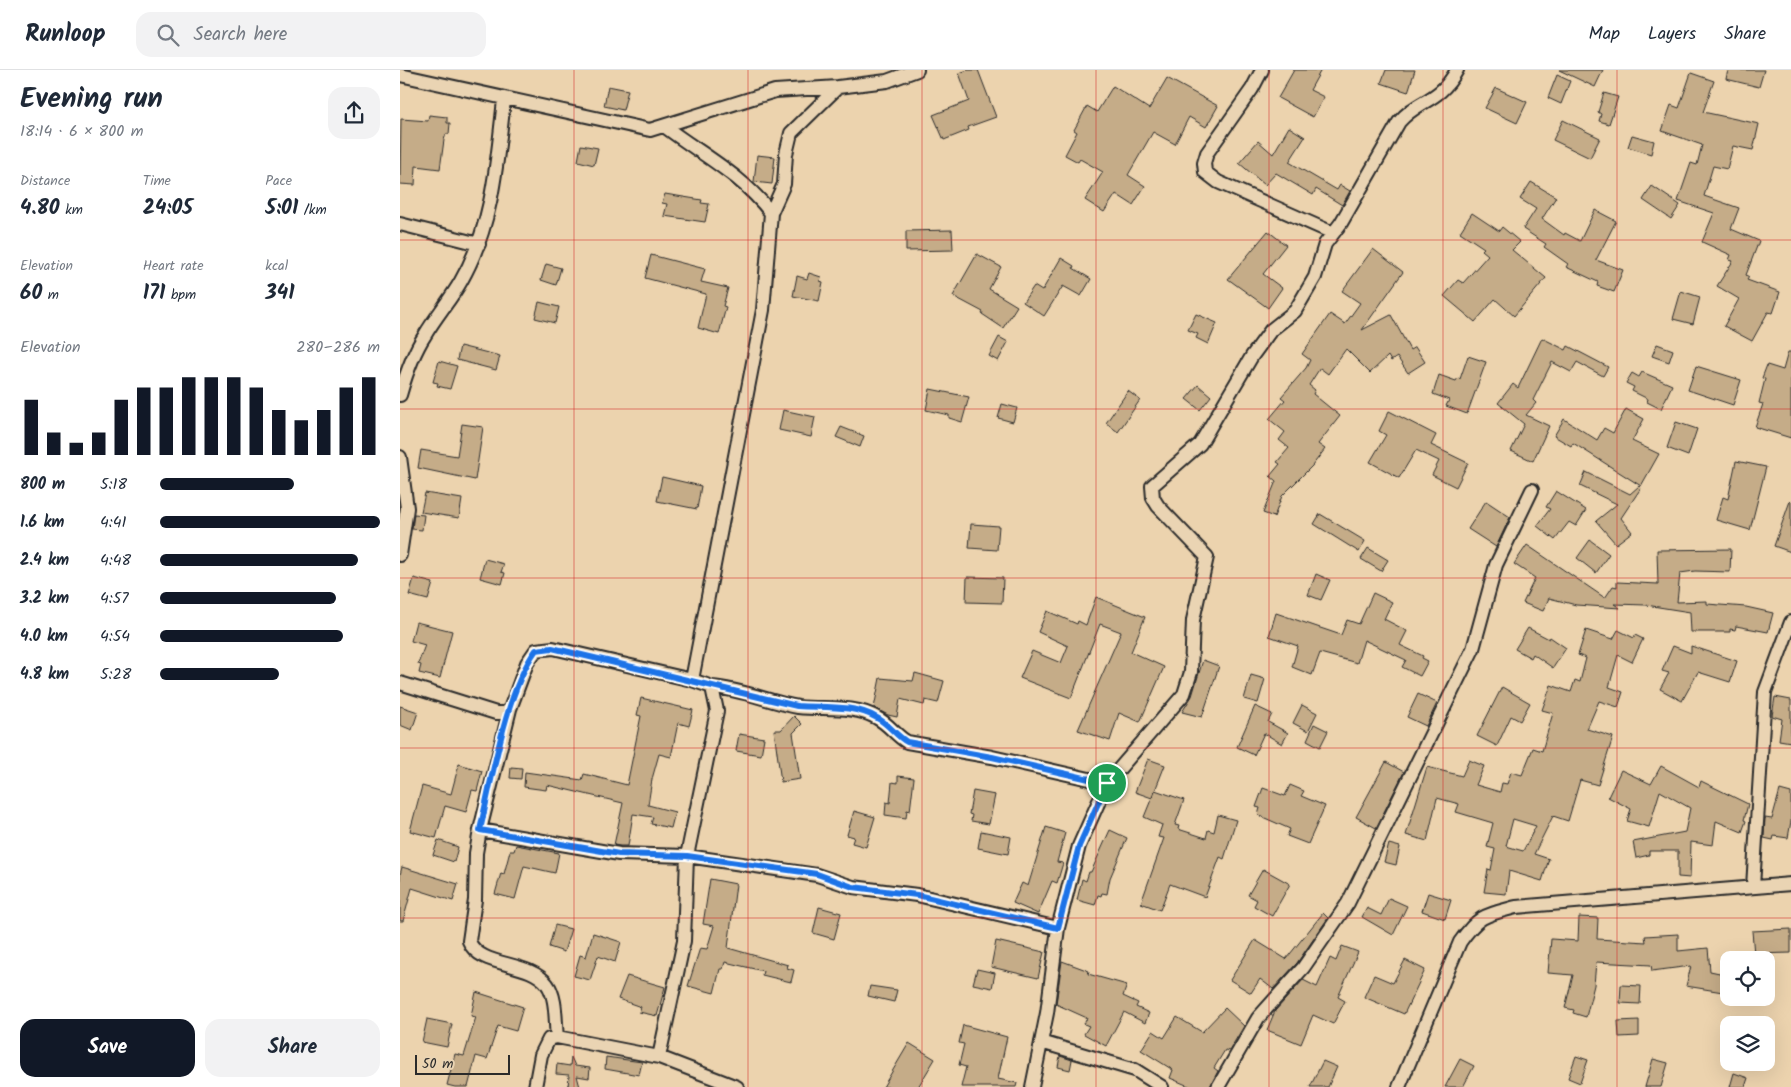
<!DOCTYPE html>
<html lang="en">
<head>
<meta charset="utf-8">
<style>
	:root { --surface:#fff; --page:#f2f2f3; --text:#1f2937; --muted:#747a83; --line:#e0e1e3; --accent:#111827 }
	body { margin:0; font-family:Kalam,sans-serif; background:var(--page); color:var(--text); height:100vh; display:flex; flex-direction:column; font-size:19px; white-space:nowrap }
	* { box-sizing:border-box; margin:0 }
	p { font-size:16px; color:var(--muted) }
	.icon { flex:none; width:28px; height:28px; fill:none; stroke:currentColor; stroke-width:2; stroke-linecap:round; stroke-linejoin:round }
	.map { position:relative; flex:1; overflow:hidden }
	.side { display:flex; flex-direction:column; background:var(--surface); width:400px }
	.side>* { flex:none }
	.fabs { position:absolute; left:1320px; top:881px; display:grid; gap:10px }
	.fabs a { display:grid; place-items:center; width:55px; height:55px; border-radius:10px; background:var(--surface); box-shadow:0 5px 20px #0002; font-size:25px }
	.scale { position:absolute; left:15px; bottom:12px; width:95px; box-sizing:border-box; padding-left:5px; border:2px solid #2b2b2b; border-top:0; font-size:14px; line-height:18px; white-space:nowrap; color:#2b2b2b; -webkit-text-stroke:4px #ead4b3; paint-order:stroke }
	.pin { position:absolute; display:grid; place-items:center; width:42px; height:42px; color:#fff; margin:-21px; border:2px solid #fff; border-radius:50%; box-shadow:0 1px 5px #0007 }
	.round { display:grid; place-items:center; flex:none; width:52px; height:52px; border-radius:15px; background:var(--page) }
	.overview { display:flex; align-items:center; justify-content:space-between; height:85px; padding:0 20px }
	h1 { font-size:28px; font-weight:700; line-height:38px }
	.metrics { display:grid; grid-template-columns:repeat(3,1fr); gap:8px; height:85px; padding:5px 20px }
	.metrics div { display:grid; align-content:center }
	.metrics b { font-size:21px; font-weight:700 }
	.metrics small { font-size:14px; font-weight:400 }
	.metrics p { font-size:14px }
	.chart { height:140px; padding:10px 20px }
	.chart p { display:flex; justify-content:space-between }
	.chart svg { width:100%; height:90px; margin-top:5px; stroke:var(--accent); stroke-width:6 }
	.primary-button { display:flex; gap:10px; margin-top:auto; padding:10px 20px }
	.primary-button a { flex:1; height:58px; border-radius:15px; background:var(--accent); color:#fff; font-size:20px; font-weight:700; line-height:58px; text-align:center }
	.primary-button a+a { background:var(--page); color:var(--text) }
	ul { padding:0 20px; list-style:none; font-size:16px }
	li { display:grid; grid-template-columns:80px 60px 1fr; align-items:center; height:38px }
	li i { height:12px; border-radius:6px; background:var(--accent) }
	header { display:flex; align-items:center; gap:30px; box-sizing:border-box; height:70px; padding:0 25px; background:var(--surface); border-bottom:1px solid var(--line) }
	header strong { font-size:24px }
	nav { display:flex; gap:28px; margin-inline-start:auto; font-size:18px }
	.search { width:350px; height:45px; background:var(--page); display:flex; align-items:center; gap:12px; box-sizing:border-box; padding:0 18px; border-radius:15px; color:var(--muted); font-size:19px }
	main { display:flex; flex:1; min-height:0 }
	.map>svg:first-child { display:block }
	.building { fill:#c5ac88; stroke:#2b2b2b; fill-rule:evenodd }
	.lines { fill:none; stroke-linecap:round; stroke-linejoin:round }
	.minor-casing { stroke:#2b2b2b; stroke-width:16 }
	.minor { stroke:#ead4b3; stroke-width:12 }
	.route-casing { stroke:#fff; stroke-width:10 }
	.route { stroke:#1a73e8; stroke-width:6 }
	.grid { fill:none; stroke:#d62828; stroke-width:1; stroke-opacity:0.55 }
</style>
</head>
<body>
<header>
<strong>Runloop</strong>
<div class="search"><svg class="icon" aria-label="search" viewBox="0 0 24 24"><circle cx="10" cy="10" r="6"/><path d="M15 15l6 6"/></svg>Search here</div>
<nav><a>Map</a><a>Layers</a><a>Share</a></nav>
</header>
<main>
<section class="side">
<div class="overview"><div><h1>Evening run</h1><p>18:14 · 6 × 800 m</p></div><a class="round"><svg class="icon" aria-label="share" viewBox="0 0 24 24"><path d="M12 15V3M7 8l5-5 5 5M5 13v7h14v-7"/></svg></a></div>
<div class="metrics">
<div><p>Distance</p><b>4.80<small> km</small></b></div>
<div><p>Time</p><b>24:05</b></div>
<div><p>Pace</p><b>5:01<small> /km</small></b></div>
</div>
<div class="metrics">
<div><p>Elevation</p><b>60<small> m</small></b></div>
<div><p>Heart rate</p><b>171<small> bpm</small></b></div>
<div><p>kcal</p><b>341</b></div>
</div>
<div class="chart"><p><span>Elevation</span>280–286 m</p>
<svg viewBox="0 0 160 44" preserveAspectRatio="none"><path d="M5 44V17M15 44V33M25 44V38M35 44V33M45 44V17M55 44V11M65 44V11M75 44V6M85 44V6M95 44V6M105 44V11M115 44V22M125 44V27M135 44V22M145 44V11M155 44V6"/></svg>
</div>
<ul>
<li><b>800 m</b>5:18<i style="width:61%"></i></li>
<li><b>1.6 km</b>4:41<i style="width:100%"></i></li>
<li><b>2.4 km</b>4:48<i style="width:90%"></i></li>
<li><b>3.2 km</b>4:57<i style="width:80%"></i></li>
<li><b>4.0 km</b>4:54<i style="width:83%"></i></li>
<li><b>4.8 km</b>5:28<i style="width:54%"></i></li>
</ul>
<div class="primary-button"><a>Save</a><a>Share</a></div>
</section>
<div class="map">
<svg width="1391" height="1017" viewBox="0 0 1391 1017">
	<rect width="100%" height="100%" fill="#ecd3ae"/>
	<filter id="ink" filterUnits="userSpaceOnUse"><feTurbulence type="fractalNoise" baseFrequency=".02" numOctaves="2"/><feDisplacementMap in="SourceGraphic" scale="10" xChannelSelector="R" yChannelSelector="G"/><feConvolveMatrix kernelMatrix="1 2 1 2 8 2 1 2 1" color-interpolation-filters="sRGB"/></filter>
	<g filter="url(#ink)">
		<path class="building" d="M568,0H578L596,47L568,57L569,60L544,70L533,45L569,31L559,3Z
			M894,0H921L910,20L924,27L913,47L878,28Z
			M986,0H1015L1008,22L981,13Z
			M1159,0H1203L1195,17Z
			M1328,0H1364L1359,17L1326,9Z
			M1291,3L1314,11L1303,42L1359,54L1353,80L1333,76L1327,99L1313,96L1304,126L1339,138L1331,159L1359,171L1346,205L1349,207L1347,210L1380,222L1373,243L1368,242L1352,271L1324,256L1339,229L1317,216L1333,191L1329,190L1331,185L1302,172L1314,143L1278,131L1291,93L1297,95L1302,75L1262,61L1271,35L1279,38Z
			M1157,5L1170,11L1161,34L1148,28Z
			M767,8L818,36L806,57L789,47L775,74L753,62L728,105L745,116L733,135L716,124L704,142L685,130L703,102L680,89L678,92L665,85L677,62L674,60L687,36L697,42L713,16L749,39Z
			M208,16L228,20L223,40L204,36Z
			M1096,18L1127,32L1117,53L1085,38Z
			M1204,23L1218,27L1209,54L1199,51L1201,44L1198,42Z
			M29,45L47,47V53H50L49,64H46L44,70L40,99L16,96L15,115L0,114L1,49L28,51Z
			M1163,50L1200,68L1190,88L1153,70Z
			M889,57L905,67L889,92L937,120L940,115L950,121L942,135L916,119L913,125L876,103L865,115L839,93L858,71L873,84Z
			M1232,65L1254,71L1251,84L1228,77Z
			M181,75L198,78L194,95L178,91Z
			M357,85L375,87L372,114L354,112Z
			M1131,112L1156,127L1142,149L1164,165L1165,163L1180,171L1195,140L1216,151L1196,190L1223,200L1214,222L1197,216L1198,212L1166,197L1168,194L1144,177L1146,174L1123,159L1136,139L1120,129Z
			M1252,116L1280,135L1271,149L1243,130Z
			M265,124L302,130L301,133L309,134L305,152L264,146L267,134L262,133Z
			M1072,143L1099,161L1102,157L1120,172L1112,180L1146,208L1114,246L1095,229L1075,252L1044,226L1058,210L1063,213L1088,185L1082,180L1084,178L1060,162Z
			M552,160L553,180L506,181V161Z
			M868,161L886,175L863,204L882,218L868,238L828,209Z
			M973,179L1003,202L962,260L991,245L1010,280L1015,277L1025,292L1008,303L997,287L991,291L988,286L970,303L946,279L928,304L920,298L909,315L915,320L913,324L940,346L918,374L925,379L912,396L882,426L874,447L863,443L876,411L870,406L880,394L877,392L889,378L879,370L885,362L869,349L885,330L881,327L906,298L910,290L902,284L930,244L945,254L960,233L942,221Z
			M577,184L601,197L589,219L617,236L603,258L582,244L583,242L553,226Z
			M251,185L305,199L301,212L328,218L323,236L326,237L319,264L298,258L306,224L245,208Z
			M661,188L674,196L673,198L691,209L681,226L663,216L644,246L623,232L634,216L642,221Z
			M146,194L161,198L156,215L141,210Z
			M409,203L421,207L420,211L423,212L419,231L393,226L397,206L407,209Z
			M1281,221L1300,227L1293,254L1273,249Z
			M139,232L159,237L155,253L135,248Z
			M796,244L817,253L808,274L796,268L798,264L788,260Z
			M599,267L608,272L598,291L589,286Z
			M1142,268L1166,280L1168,276L1208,297L1203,306L1177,292L1171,302L1152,292L1133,330L1136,333L1126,345L1149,356L1133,391L1111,381L1124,354L1098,333L1113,314L1118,318Z
			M1257,274L1273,280L1269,292L1252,286Z
			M60,276L100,286L96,300L57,290Z
			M1388,282H1391V368L1355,357L1363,334L1359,333L1365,309L1362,308L1367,295L1383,300Z
			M1068,286L1086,292L1067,344L1046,336L1049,330L1033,324L1039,305L1056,311L1058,308L1060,309Z
			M39,291L57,296L50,319L37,316L38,313L33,312Z
			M1296,296L1341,310L1333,335L1288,320Z
			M1242,302L1272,315L1261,339L1247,332L1248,329L1232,321L1234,317L1226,313L1232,303L1239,307Z
			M798,315L811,326L800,340L786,329Z
			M530,319L569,327L562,352L549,348V345L526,340Z
			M728,321L740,330L718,362L706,353Z
			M602,334L617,338L613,352L598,348Z
			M1226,339L1244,349L1232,371L1259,384L1241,416L1173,373L1171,376L1154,366L1164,349L1197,370L1204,358L1213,363Z
			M383,340L415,347L411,367L379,360Z
			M989,341L1036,365L1031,375L1068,393L1056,417L1032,405L1039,391L1016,380L999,408L970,392L986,365L979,361Z
			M1276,352L1297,359L1288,386L1267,378Z
			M62,354L83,357L75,410L18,398L21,380L57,386Z
			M441,357L464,366L460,377L436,367Z
			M1336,391L1366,397L1350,460L1316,450L1323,427L1328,429Z
			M1186,402L1230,424L1239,416L1241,418L1221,448L1232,462L1216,474L1196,451L1217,434L1180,416Z
			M262,407L301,416L297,439L257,431Z
			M1156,421L1186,440L1176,456L1169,452L1155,470L1137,456L1150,439L1146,437Z
			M25,423L62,429L59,448L21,442Z
			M1086,431L1110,447L1096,477L1068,459Z
			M1390,431L1391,432V482L1374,476Z
			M14,444L24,445L22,460L12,459Z
			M920,444L965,471L959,482L914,454Z
			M571,454L599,456L597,480L569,478Z
			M1190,470L1209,484L1196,503L1177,488Z
			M1127,475L1205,528L1213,516L1217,517V512L1258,514L1257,480L1331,479L1330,502L1295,501L1280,503L1277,532L1307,531V534L1346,537L1373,543L1368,562L1336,556L1335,560L1330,559V562H1291L1290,542L1246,535L1214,534L1220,538L1176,535L1149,528L1143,541L1123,533L1135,508L1114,494Z
			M968,478L988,490L981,501L961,489Z
			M85,489L104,494L101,502L105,503L102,514L80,508Z
			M916,504L930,510L921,530L908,525Z
			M567,507L603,508L602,533L566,532Z
			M14,508L33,513L28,530L9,525Z
			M973,523L992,532L984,549L1007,561L1000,575L1023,586L1022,588L1028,591L1020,606L1002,597L1006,590L964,570L957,593L920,583L912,605L892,597L898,576L869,566L876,543L941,565L947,550L959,554Z
			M696,527L745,547L731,582L764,597L740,652L719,643L710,671L678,660L721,562L700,554L671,628L620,608L632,581L661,593L668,576L638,562L647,541L677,554L678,551L686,555Z
			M16,552L52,561L40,608L19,603L21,595L18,594L25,575L11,571Z
			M1128,558L1149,569L1150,567L1166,578L1153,598L1133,584L1131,588L1115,579Z
			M1186,560L1213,569L1218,560L1234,568L1235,565L1243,569L1232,592L1218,585L1209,617L1223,622L1218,637L1199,631L1187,659L1213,667L1198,715L1180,710L1168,751L1153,746L1134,784L1149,789L1142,811L1109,801L1106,824L1084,822L1088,799L1091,800L1095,779L1087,777L1093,753L1056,742L1059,734L1037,728L1027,771L1006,765L1027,697L1062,706L1069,690L1084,696L1076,715L1100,722L1102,713L1107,714L1111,702L1122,705L1133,678L1142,681L1153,643L1142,640L1151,615L1171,622L1175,610L1180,612L1186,588L1178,585ZM1113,749L1136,756L1123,781L1106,776Z
			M1273,576L1291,583V576L1337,591L1330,612L1298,602L1282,631L1260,619L1269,603L1262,601Z
			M803,590L819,596L802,647L782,642L792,626Z
			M515,603L544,611L538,633L525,630L524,635L500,629L497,647L488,645L474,638L480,608L513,611Z
			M851,605L865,609L858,633L844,629Z
			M1102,617L1130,633L1120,651L1111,646L1097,676L1077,666Z
			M1018,624L1037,633L1026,656L1007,647Z
			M1375,627L1391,630V672L1379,670L1382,649L1372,646Z
			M241,628L293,640L289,656L278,653L271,687L259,684L252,709L248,735L275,742L271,758L251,754L253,747L233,744L228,776H220L214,775L223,733L147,715L146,720L124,717L125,702L182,710L184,704L227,715L241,646L237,645Z
			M902,635L917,643L908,661L893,653Z
			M0,636L18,642L12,660L0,655Z
			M855,636L872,644L868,652L888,663L882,674L864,663L854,685L837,677Z
			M394,646L402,654L393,663L400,709L381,712L374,660H381Z
			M914,654L928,661L920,677L907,670Z
			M339,664L364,668L361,685L336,681Z
			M748,689L765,695L752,728L735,722Z
			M986,692L1004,702L976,758L956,747Z
			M59,694L82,701L77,721L72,720L66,742L45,736L36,768L10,761L22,716L51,724Z
			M1261,696L1299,717L1301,711L1348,734L1344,750L1346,751L1342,762L1316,751L1313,775L1291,772L1290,808L1278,807V781H1249V785L1236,788L1233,772L1285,762L1290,738L1260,721L1249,757L1227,751L1231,739L1208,727L1221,700L1251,714Z
			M111,697L122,698L121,709L110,708Z
			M498,706L514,708L510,741L507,740L506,748L485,745L486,732L490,733L492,712L498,713Z
			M890,715L904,721L901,726L925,736L908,774L887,766L890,759L858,745L860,738L856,737L863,718L885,726Z
			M755,720L784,730L775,755L779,756L778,759L806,768L808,760L814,762L818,745L836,750L824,789L820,787L805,827L770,814L760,840L741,833L764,768L758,767L762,755L744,747Z
			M1380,720L1391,723V751L1388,768L1374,766L1373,770L1364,768L1365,748L1372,749Z
			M573,721L595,725L589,754L571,751L572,745L569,744Z
			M454,741L475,747L466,777L452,773L454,767L447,765Z
			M646,757L665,763L657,792L663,793L657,813L652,811L638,844L613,833L622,813L628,816Z
			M710,760L727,768L710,808L707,824L702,823L701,826L698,825L695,835L677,830L682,809L686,811L689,802H691Z
			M581,761L611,767L608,784L578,778Z
			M38,770L58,777L54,792L33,785Z
			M989,774L1000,777L996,795L984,792Z
			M116,775L159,783L155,803L124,796L115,829L95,824L101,803L104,804L110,781H114Z
			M2,797L58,814L53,831L12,818L3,851H0V805Z
			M863,799L890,814L872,846L854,836L857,830L848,825Z
			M310,809L336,814L328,878L388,895L387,898L394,900L391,912L362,905L363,901L325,892L323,899H320L314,923L288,916L300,878L307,879L314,856L303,854Z
			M1028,823L1051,830L1045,849L1022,841Z
			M989,828L1007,836L993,865L962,847L967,838L981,845Z
			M419,837L441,843L434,869L413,863Z
			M923,843L928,848L897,893L873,919L860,909L851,923L830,910L855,870L886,889Z
			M1179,847L1198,848L1197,869L1246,872L1245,866L1278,864V881L1308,878L1310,901L1329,905V923L1286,916L1291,896L1252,901L1251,895L1196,892L1194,915L1186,947L1173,943L1174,940L1165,938L1173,905L1148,903L1151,869L1178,871Z
			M155,855L171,859L164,882L149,877Z
			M1391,859V883L1354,884L1352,861Z
			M193,863L221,872L215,892L198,886L190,910L174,906L180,885L186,887Z
			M596,871L644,882L638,908L591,897Z
			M942,876L958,882L938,927L945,931L933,954L913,945L901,974L867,960L875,941L903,910L917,917L930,888L936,891Z
			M1005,890L1025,900L1004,944L964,927L974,905L993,913Z
			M662,891L689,901L688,904L727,915L723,926L738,933L736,937L749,943L745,953L724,942L706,976L684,964L689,956L684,954L687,948L656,934Z
			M577,899L595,903L592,918L573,914Z
			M227,906L265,917L257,946L239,942L241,937L218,929Z
			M1221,915L1241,916L1240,934L1220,933Z
			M470,916L497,920L494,932L468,926Z
			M76,922L123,937L116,961L98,956L87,989L76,986L68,1017H55L47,1015L55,984L64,986L76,947L71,946Z
			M825,938L844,956L829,981L825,980L814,998L818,1001L810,1017H791L770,1008L773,1000L741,980L753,961L764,968L777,947L802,962Z
			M27,949L52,954L47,977L22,972Z
			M1239,950V966L1219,967L1218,951Z
			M563,955L607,967L598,1009L617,1013L616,1017H561L566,997L559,995L564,974L559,973Z
			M509,973L535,989L518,1017H483Z
			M660,986L672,990L670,1000L658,997Z
			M1176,986L1188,990L1180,1013L1168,1008Z
			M171,987L175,996L190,998L189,1008L177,1006L180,1017H168L169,1005L156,1004L157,994L170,996Z
			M206,987L242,992L239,1005L205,999Z
			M1060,989L1074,996L1063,1017H1045Z
			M1253,989L1268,993L1261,1017H1245Z
			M923,991L937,997L928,1017H910Z
			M1334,1003L1348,1008L1345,1017H1330Z"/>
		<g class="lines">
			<g class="minor-casing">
				<path id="minor" d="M862,0L852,19L807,83L804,93L805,102L818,112L933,163
					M0,5L250,60L375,21L438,17L487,11L517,0
					M264,56C302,85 341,104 371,143
					M0,154L79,174
					M0,325C6,304 13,283 25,265C36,246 51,229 61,211C93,155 97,92 104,30
					M0,387L7,438L0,485
					M292,610L363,240L371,143L384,114L386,84L391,63L438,17
					M0,613L96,643H105L110,639L127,593L136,580L153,578L292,610L312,617L317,641L287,786L284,871L259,987
					M312,617C342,619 369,632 398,637C423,640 454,634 477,648C489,654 495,665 507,672L592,687L707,713
					M110,639L80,760L76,783L75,830L69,871C79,898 129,890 147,914C157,927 155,951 157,967
					M80,760L219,784L287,786L417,805L453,817L517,825L658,858
					M1353,817L1365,622L1391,552
					M641,972L735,1000L762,1017
					M135,1017L141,985L149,969L157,967L259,987L337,1017
					M632,1017L647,943L658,858L679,776L707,713L784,624L791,602L793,550L807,487L758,436L753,428L752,416L800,374L852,286L871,260L895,241L915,207L925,174L941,153L999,52C1018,29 1039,33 1057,0
					M818,1017L858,948L903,898L948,833L1073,579L1096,495L1132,420
					M999,1017L1060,872C1079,845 1085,845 1116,837L1391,814"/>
			</g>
			<use href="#minor" class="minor"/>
		</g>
	</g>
	<g class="lines" filter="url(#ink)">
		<g class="route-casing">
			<path id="route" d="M152,578L397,636C422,638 454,634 477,648C489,654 495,665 507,672L592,687L707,713L679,776L658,858L517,825L453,817L417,804L287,786L219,784L80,760C92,709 106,621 136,580Z"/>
		</g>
		<use href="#route" class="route"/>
	</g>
	<path class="grid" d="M174,0V1017M348,0V1017M522,0V1017M696,0V1017M869,0V1017M1043,0V1017M1217,0V1017M0,170H1391M0,339H1391M0,508H1391M0,678H1391M0,848H1391"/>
</svg>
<div class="fabs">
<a><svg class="icon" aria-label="locate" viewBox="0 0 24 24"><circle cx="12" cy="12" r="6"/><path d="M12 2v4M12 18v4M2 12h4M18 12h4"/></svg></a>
<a><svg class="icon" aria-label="layers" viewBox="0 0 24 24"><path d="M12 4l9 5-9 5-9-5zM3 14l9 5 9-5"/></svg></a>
</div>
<div class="scale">50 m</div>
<div class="pin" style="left:707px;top:713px;background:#1e9e55"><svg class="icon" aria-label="arrive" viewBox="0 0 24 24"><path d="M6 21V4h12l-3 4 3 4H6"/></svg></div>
</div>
</main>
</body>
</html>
